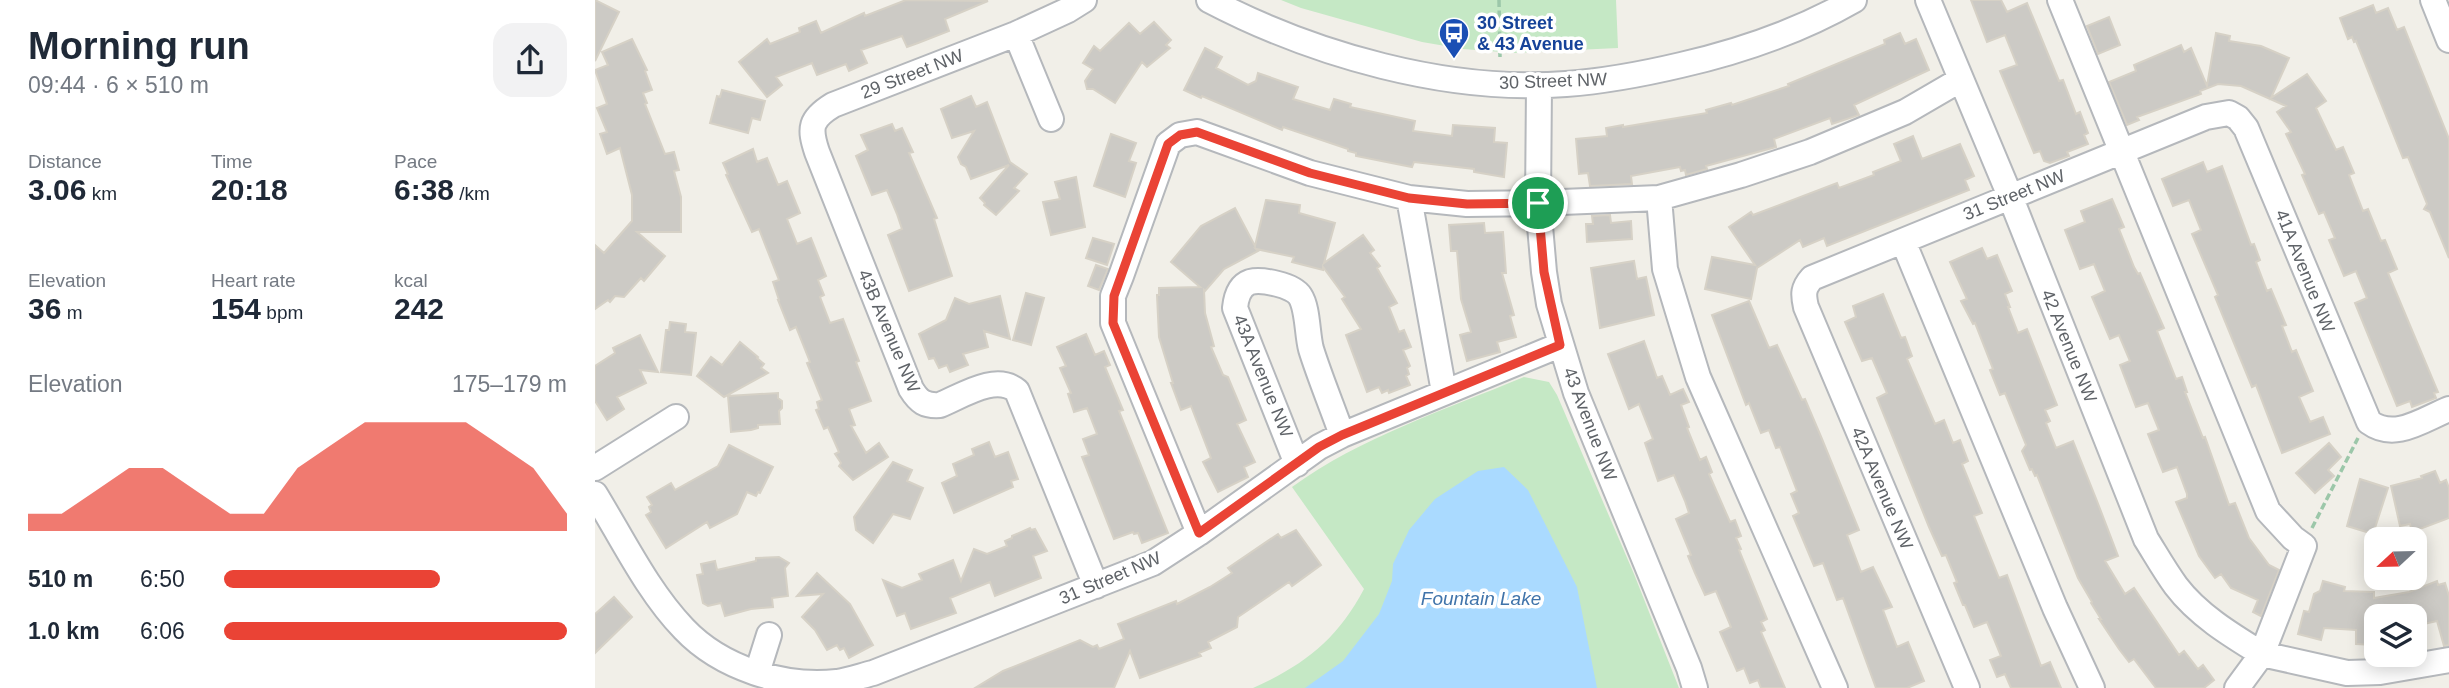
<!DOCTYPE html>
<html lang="en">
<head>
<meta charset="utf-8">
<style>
	:root { --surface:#fff; --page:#f2f2f3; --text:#1f2937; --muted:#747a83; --accent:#ea4335 }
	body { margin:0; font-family:Arial,sans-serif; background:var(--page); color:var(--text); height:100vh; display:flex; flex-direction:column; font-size:26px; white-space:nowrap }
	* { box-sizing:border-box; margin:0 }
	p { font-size:23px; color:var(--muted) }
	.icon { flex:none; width:38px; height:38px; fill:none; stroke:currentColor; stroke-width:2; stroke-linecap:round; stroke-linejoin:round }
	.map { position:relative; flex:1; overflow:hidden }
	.details { display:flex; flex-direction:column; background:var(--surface); width:595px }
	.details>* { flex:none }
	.needle { width:46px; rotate:248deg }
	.controls { position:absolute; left:1769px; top:527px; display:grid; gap:14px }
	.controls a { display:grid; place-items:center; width:63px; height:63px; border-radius:14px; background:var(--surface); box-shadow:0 4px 18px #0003; font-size:35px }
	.pin { position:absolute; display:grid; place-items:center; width:60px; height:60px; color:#fff; margin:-30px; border:4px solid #fff; border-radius:50%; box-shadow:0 2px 7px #0007 }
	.round { display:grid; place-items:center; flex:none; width:74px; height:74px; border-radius:21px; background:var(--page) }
	.head { display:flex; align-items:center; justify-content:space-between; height:119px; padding:0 28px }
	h1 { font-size:38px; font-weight:700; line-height:52px }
	.metrics { display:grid; grid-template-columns:repeat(3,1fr); gap:10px; height:119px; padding:7px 28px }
	.metrics div { display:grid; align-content:center }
	.metrics b { font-size:30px; font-weight:700 }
	.metrics small { font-size:19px; font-weight:400 }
	.metrics p { font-size:19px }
	.chart { height:196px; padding:14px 28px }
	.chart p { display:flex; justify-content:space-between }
	.chart svg { width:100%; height:126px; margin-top:7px; fill:var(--accent); opacity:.7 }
	ul { padding:0 28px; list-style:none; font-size:23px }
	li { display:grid; grid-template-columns:112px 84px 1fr; align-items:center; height:52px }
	li i { height:18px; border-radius:9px; background:var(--accent) }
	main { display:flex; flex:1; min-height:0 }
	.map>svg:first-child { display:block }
	.green { fill:#c5e8c5 }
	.water { fill:#aadaff }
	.building { fill:#cccac5; stroke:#d6d1c6; stroke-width:2 }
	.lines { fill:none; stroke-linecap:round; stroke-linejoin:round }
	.minor-casing { stroke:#b5b8bc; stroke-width:28 }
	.path { stroke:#9cc7a9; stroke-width:3.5; stroke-dasharray:7 3.5; stroke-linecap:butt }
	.minor { stroke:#fff; stroke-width:24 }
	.route-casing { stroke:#fff; stroke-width:14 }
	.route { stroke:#ea4335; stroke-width:9 }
	.labels { text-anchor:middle; stroke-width:7; stroke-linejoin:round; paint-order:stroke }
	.transit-label { font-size:18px; font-weight:bold; fill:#164399; stroke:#fff; text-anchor:start }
	.street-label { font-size:18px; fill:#5f6368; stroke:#fff }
	.water-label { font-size:19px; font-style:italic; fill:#4174aa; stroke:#fff }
</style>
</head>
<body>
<main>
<section class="details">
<div class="head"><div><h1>Morning run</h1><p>09:44 · 6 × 510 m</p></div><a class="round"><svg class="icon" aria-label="share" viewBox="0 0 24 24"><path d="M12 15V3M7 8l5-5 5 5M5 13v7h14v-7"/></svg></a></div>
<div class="metrics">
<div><p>Distance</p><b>3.06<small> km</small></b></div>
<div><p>Time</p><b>20:18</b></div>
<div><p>Pace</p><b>6:38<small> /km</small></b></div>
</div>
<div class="metrics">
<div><p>Elevation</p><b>36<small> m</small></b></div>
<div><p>Heart rate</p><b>154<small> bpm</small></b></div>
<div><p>kcal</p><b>242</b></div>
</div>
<div class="chart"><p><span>Elevation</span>175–179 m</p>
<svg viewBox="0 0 160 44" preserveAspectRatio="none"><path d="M0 44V38L10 38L20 30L30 22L40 22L50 30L60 38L70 38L80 22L90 14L100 6L110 6L120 6L130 6L140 14L150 22L160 38V44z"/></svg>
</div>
<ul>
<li><b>510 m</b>6:50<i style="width:63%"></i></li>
<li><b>1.0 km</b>6:06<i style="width:100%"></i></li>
</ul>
</section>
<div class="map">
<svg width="1854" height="688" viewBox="0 0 1854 688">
	<rect width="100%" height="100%" fill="#f1efe8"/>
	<path class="green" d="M686,0H1021L1023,48L919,53L868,49L827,42L706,8Z
		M929,377L954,382L962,395L1039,574L1084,688H658C709,665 742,640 769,589L697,487C766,437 850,410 929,377Z"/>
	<path class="water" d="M909,467L933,490L982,587L1002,688H710L748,661L784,614L797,581L798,564L814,530L840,499L883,471Z"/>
	<path class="building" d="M0,0L24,12L0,61Z
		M311,0L393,1L350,19L354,31L323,43L312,47L307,36L266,50L272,63L254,71L251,64L222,75L217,63L181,77L187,85L172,97L144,62L172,39L175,44L205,32L204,28L221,21L226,33L269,13L270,16Z
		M1376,0H1406L1412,12L1432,3L1464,81L1468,80L1481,114L1485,112L1493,133L1489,135L1493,144L1472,152L1474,156L1455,163L1449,161L1445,151L1439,153L1405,71L1422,65L1410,35L1392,42Z
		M1778,5L1781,13L1793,8L1802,30L1809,27L1854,139V258L1835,212L1829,209L1832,204L1813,157L1808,158L1761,41L1759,42L1757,37L1753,39L1745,18Z
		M1514,17L1525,45L1503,54L1492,26Z
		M559,22L576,40L571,45L575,48L552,67L547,62L520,103L498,89H492L490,81L498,69L488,63L499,46L505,51L534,23L545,34Z
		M1305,33L1310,44L1321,39L1334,70L1259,105L1264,115L1237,124L1235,118L1179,139L1181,147L1111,166L1112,169L1091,175L1090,170L1086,171L1085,167L1036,176L1037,184L995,186L993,173L984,174L981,139L1012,136L1011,128L1028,125V127L1112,113L1111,110L1136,103L1137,105L1194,86L1193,84L1290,44L1289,40Z
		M1621,33L1635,36L1634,41L1666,46L1694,58L1676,98L1712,74L1731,101L1721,108L1741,150L1748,147L1759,173L1754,175L1768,211L1773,209L1786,241L1790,240L1802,269L1793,273L1843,392L1839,393L1841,398L1817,407L1815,401L1802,406L1760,303L1772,298L1761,271L1749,276L1734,240L1740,238L1729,212L1724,214L1707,175L1710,174L1691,134L1696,132L1682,112L1691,106L1646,86L1623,84L1605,91L1606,94L1542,117L1544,120L1532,125L1514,82L1541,71L1539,65L1586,45L1589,52L1596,48L1612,86Z
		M37,39L52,70L50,71L57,90L48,93L52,103L50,104L70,154L79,152L84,170L79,171L86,197V232H42L70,256L49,281L46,278L29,297L20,296L15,302L13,300L0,309V245L9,253L37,221V195L25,148L12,154L5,134L12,132L2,108L12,104L0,70L13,65L7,52Z
		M610,48L627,57L621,68L653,85L661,81L663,73L703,87L698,99L735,110L739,99L756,104L755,107L820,121L818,131L857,136L858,125L900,128L899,142L912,143L909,177L879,172V169L819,162L817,167L761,156V153L753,151V149L688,127L687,130L607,96L606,98L589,90Z
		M127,90L170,101L165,120L157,118L153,133L115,123L122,96L125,97Z
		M376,96L381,107L392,102L415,162L432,174L419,188L424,191L401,215L389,205L390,203L385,198L414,165L376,179L371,167L366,164L363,157L379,131L357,138L346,109Z
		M297,124L300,131L307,128L318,152L314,153L342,218L339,219L357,276L314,291L293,235L307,229L302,214L292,190L277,195L261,156L273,150L266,135Z
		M516,134L541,143L534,161L541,163L530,197L499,186Z
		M1318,136L1327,159L1365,144L1379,176L1370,180L1374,190L1232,246L1229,238L1208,247L1205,240L1162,268L1156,299L1110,289L1117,257L1160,265L1134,227L1156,212L1158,215L1242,183L1244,188L1279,175L1278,172L1306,161L1299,144Z
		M158,149L162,162L172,158L183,185L192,181L205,213L192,219L202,244L216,238L231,276L223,280L229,295L225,297L235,323L248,319L264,361L261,362L276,401L254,409L260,425L256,426L271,453L284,443L293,457L258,480L244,466L246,463L240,454L244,452L233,427L229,429L221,410L224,409L222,402L227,400L212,363L215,362L201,327L195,330L183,300H184L178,282L184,280L164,229L157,232L131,175L133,174L128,163Z
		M1608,162L1612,172L1627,166L1656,245L1659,244L1665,260L1661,262L1672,291L1676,289L1691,325L1687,326L1697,352L1701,350L1718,391L1704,397L1715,422L1728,417L1735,434L1687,453L1661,385L1657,387L1620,297L1623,295L1597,234L1606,230L1594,200L1578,206L1567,179Z
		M481,177L490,227L456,235L448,202L465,199L460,182Z
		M1517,199L1529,227L1524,229L1539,267L1543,274L1545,273L1569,328L1562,331L1581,379L1587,377L1592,392H1590L1608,438L1610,437L1634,505L1640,503L1654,538L1674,565L1684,570L1666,616L1658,612L1663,600L1636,588L1626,574L1620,578L1604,556L1581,502L1592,498V494L1582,467L1568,472L1553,434L1564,430L1553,403L1541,407L1525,365L1535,361L1524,335L1515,339L1497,297L1510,291L1499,264L1485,269L1470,230L1490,222L1486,211Z
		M671,200L705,205L704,213L740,223L729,263L768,235L779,250L775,253L785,266L782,268L802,303L794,307L804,332L809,330L816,347L808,350L815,366L812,368L814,374L811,376L815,385L794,393L793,390L787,393L784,387L772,392L751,335L766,329L747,299L750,297L728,267V270L697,262L699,257L661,249L663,251L629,269L610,291L609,290L610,313L619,346L616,347L628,375L633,377L651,420L642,424L660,462L649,467L653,477L623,492L608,462L616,458L596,406L586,410L576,383H578L564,337L562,295H564V288L605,287L576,262L606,226L640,208L660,246Z
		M1015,215L1016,223L1036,221L1037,239L992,242L991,224H998L997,216Z
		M889,223L890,233L908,232L911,273H907L919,315L915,316L921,337L902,342L905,352L872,361L865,335L876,332L866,299L862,251H856L854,225Z
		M498,238L519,244L512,265L491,258Z
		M1387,248L1392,259L1402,255L1417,291L1410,294L1415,307H1413L1423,333L1432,329L1462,405L1450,410L1455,421L1451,423L1461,448L1478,441L1502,501L1523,556L1510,561L1530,594L1539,588L1584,655L1589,651L1603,669L1608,665L1619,680L1609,688H1561L1539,659L1534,662L1524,649L1504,619H1506L1496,603L1497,602L1483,578L1442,475L1440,476L1437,469L1435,470L1427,451L1431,445L1410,393L1405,395L1395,370L1398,369L1380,323L1378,324L1366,301L1372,299L1355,262Z
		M1039,261L1042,279L1051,277L1059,315L1005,328L996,268Z
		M501,265L513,269L504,290L493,286Z
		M431,293L449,298L436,345L418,340Z
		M1288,294L1306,338L1310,337L1317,356L1312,359L1340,424L1349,420L1358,443L1365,440L1373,461L1367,464L1387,513L1379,516L1404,578L1412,575L1446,666L1455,662L1466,688H1416L1410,674L1402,677L1395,660L1406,656L1392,622L1379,627L1370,605H1368L1359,583L1362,582L1351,555L1347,556L1334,527L1282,398L1292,393L1277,358L1267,361L1250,322L1261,317L1258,306Z
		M405,296L415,339L389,331L393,347L368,354L373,365L355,372L352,365L344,368L339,358L334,359L324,334L351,320L360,298L374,304Z
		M1154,301L1174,348L1182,345L1207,400L1210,399L1227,439L1264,530L1252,535L1266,572L1278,567L1297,607L1288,610L1302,647L1313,642L1329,681L1312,688H1281L1248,598L1242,600L1228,563L1219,566L1198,516L1204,513L1196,494L1202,491L1185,447L1181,448L1174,430L1166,433L1154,403L1151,405L1117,315Z
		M75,322L91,324L90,332L101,333L96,375L66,372L71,330H74Z
		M491,334L500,355L509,351L515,365L510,367L528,410L524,411L573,533L547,543L543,533L539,534L538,532L519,539L487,457L494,455L488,439L502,434L492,408L479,412L473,394L476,393L465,368L471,366L462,347Z
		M45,335L63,372L45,370L51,383L22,397L29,409L12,420L0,401V366L20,353L18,348Z
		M1049,341L1062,378L1067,376L1075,395L1088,389L1094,402L1086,405L1094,427L1092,428L1105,460L1111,457L1117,472L1114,474L1135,522L1140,520L1146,536L1141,538L1146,549L1144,550L1172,619L1166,622L1170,630L1166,632L1190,688H1166L1163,680L1155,683L1149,668L1142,671L1125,632L1136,627L1121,591L1110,595L1100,573L1093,556L1096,555L1081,519L1094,513L1090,501L1079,475L1063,481L1050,443L1058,439L1044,404L1034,409L1013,354Z
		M145,342L163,357L162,358L169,364L166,368L173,373L129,397L102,376L116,357L127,365Z
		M183,393V398L187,401V408L184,411L185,424L163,425V428L156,430L136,432L133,396Z
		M394,442L400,457L413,452L423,479L416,481L418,487L359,513L347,483L362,476L358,464L379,455L377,449Z
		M1734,443L1746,457L1733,470L1739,476L1720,493L1701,473Z
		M134,445L178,467L165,493L163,492L161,496L152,492L142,514L115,528L112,522L71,548L51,515L56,512L54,507L57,505L52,497L76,483L80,490L123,466Z
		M298,462L317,470L312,481L328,488L315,519L298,514L278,543L261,530L259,517Z
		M1840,471L1845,483L1851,480L1854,488V518L1817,532L1815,524L1805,526L1796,486L1827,478L1826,476Z
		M1765,479L1793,488L1778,534L1752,526Z
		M435,528L436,530L440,529L452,551L438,556L446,578L400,596L395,582L355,598L361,613L316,629L310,613L302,616L288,580L307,588L327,580L324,574L358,560L366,581L379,549L392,554L412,546L410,541L417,538V536Z
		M701,530L726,565L697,586L694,582L643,617L642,627L613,642L616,648L604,653L606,656L545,678L535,651L519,688H380L408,671L485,640L498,647L502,645L504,649L529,639L523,624L581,601L582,604L615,587L637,573L633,568L683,534L686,538Z
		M184,557L194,563L190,568L193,596L177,598L178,607L156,609L130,616L126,603L113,606L108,603L102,575L108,574L106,564L120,561L122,570L161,561V558Z
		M222,573L255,604L278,645L254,658L249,648L245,650L242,645L232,650L220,630L207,617L228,594L202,596Z
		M1728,581L1750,587L1749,591L1779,592V598L1814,592L1842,581L1843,585L1850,583L1854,596V645L1849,646L1842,621L1820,626V616H1782L1780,645L1761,644V630L1729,628L1726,640L1703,634L1709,611L1714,612L1719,594L1725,591Z
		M19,597L37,617L0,653V614Z"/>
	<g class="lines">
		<g class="minor-casing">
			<path id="minor" d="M489,0L473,10L421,34L238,105C215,119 214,128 222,152L316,389C324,402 330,406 345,405C367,396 401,373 422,391L501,586
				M614,0C719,55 853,93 971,84C1011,81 1048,74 1086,65C1147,51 1205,31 1259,0
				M1333,0L1415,196L1551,539C1561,555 1570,571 1581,586C1603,615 1636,635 1667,654L1709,546L1698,538L1673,511L1465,0
				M1838,0L1854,40
				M421,34L456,119
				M944,85L943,203L949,272L954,304L981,393L1094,668L1100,688
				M814,198L849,392
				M1064,198L1070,269L1103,377L1240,688
				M1308,241L1460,608L1497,688
				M702,464L640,308C641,298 644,286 655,282C667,279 698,285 705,296C713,308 712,334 716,349C725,378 737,406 747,435
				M0,468L81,417
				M0,494C27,538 53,592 89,629C126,668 189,688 242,682C254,680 266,676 278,673L558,563L604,533L724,447L747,435L965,345
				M604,533L518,323V296L526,276L573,144L585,135L602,132L715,173L814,198L872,204L943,203L1064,198L1146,175L1215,152L1310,112L1365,80
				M162,673L174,635
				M1372,688L1211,307C1208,294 1208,288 1217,278L1611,117L1634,113L1643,118L1651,128L1774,422C1800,441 1827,420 1854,409
				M1642,688L1667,654L1752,673L1785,672L1854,660"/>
		</g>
		<path class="path" d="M904,0L905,57
			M1717,528L1763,438"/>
		<use href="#minor" class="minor"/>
	</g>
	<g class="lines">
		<g class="route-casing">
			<path id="route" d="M602,132L715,173L814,198L872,204L943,203L949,272L965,345L747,435L724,447L604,533L518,323L519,296L573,144L585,135Z"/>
		</g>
		<use href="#route" class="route"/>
	</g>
	<defs>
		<g id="bus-pin" transform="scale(1.575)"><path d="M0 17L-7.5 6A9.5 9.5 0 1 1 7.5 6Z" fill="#1a4fb4" stroke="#fff"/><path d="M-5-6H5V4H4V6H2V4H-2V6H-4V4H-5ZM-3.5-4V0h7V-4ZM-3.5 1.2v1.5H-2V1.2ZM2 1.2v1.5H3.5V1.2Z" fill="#fff"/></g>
	</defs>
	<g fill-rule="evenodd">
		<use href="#bus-pin" x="859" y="33"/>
	</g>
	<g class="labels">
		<g class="transit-label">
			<text x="882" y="29">30 Street<tspan x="882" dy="21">&amp; 43 Avenue</tspan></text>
		</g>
		<g class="street-label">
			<text transform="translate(317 74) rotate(-21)" y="6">29 Street NW</text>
			<text transform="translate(958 81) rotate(-2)" y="6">30 Street NW</text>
			<text transform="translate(1419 195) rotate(-22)" y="6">31 Street NW</text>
			<text transform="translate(1710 271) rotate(68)" y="6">41A Avenue NW</text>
			<text transform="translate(294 331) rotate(67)" y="6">43B Avenue NW</text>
			<text transform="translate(1474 346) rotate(68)" y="6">42 Avenue NW</text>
			<text transform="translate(668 376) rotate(68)" y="6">43A Avenue NW</text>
			<text transform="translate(995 424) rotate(69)" y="6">43 Avenue NW</text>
			<text transform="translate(1287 488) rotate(67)" y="6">42A Avenue NW</text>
			<text transform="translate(515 578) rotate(-23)" y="6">31 Street NW</text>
		</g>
		<g class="water-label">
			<text x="886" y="605">Fountain Lake</text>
		</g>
	</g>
</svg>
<div class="controls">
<a><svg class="needle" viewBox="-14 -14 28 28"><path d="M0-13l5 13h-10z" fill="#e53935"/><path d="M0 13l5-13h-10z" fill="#747a83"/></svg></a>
<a><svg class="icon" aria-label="layers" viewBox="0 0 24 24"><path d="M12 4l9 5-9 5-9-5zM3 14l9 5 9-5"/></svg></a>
</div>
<div class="pin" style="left:943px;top:203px;background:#1e9e55"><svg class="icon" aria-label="arrive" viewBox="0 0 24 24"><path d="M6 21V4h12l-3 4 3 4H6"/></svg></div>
</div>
</main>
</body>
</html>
